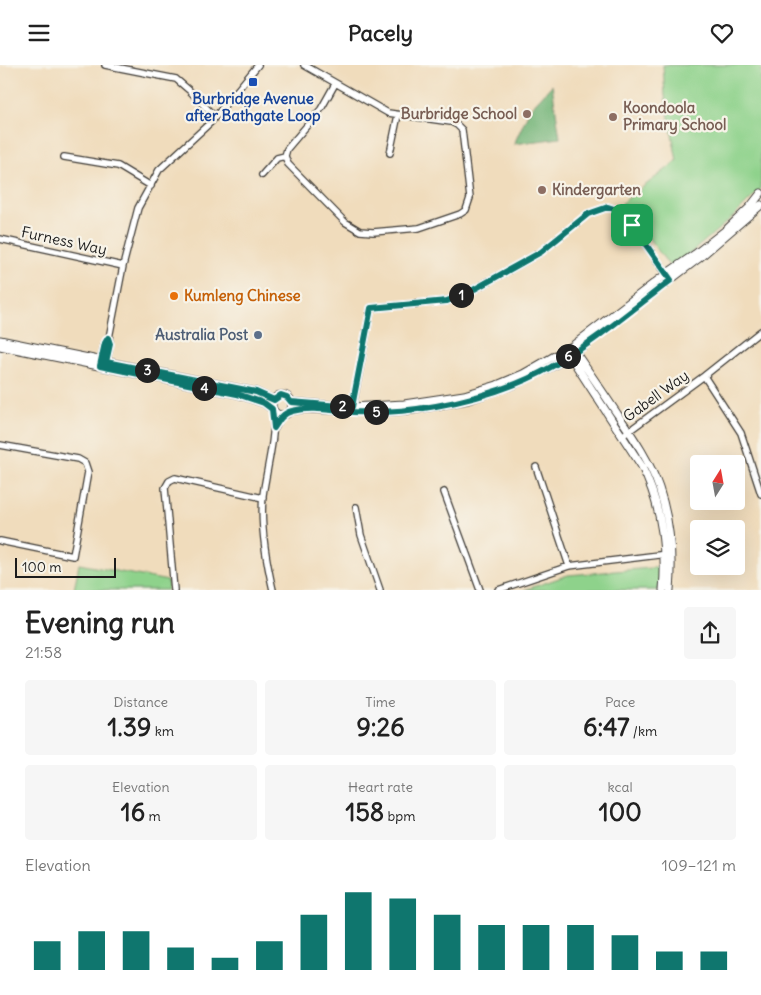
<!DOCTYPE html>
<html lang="en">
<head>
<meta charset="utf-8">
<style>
	:root { --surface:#fff; --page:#f6f6f6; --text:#222; --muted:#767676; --accent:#0f766e }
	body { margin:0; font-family:Delius,sans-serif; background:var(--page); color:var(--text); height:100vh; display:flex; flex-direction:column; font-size:19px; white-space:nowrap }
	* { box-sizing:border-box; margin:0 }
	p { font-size:16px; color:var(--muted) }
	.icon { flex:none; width:28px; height:28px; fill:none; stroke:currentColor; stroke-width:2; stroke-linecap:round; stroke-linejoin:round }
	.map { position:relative; height:525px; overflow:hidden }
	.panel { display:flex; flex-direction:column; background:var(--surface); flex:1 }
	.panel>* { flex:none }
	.needle { width:32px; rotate:11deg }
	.controls { position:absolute; left:690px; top:390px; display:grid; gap:10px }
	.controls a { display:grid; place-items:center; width:55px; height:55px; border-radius:5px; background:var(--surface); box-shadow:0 5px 20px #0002; font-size:25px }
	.scale { position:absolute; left:15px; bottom:12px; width:101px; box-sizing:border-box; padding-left:5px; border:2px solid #1c1c1c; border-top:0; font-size:14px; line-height:18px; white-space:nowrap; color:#1c1c1c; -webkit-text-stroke:4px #f7f3e8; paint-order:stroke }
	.pin { position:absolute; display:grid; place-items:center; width:42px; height:42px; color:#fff; margin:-21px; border-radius:10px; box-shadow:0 2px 8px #0006 }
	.km { position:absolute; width:25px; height:25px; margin:-12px; border-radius:50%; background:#222; color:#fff; font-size:14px; line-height:25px; text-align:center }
	.round { display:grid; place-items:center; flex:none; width:52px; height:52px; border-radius:5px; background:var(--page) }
	.head { display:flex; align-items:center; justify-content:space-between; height:85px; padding:0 25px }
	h1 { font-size:28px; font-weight:800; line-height:38px }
	.metrics { display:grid; grid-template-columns:repeat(3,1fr); gap:8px; height:85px; padding:5px 25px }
	.metrics div { display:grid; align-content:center; border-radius:5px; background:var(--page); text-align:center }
	.metrics b { font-size:25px; font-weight:800 }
	.metrics small { font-size:14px; font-weight:400 }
	.metrics p { font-size:14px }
	.chart { height:140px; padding:10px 25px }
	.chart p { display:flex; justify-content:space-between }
	.chart svg { width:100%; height:90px; margin-top:5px; stroke:var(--accent); stroke-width:6 }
	header { display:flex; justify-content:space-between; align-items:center; height:65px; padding:0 25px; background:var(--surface); font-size:22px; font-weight:800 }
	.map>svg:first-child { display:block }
	.green { fill:#8ed28b; stroke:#557754 }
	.forest { fill:#72b477; stroke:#47684a }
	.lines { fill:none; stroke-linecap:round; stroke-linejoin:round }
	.minor-casing { stroke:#3c3934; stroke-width:8 }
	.tertiary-casing { stroke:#3c3934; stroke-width:9 }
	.minor { stroke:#fff; stroke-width:5.5 }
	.tertiary { stroke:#fff; stroke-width:7 }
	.route-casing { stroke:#fff; stroke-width:10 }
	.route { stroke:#0f766e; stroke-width:6 }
	.transit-dot { fill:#1a4fb4; stroke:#f7f3e8; stroke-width:2 }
	.education-dot { fill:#8d6e63; stroke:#f7f3e8; stroke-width:2 }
	.food-dot { fill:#e8710a; stroke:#f7f3e8; stroke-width:2 }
	.service-dot { fill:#5c6f8a; stroke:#f7f3e8; stroke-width:2 }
	.labels { text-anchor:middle; stroke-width:4.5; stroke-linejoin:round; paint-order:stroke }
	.transit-label { font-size:15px; font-weight:bold; fill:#164399; stroke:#f7f3e8 }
	.education-label { font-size:15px; font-weight:bold; fill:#785e54; stroke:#f7f3e8; text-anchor:start }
	.street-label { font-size:15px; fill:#1c1c1c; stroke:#f7f3e8 }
	.food-label { font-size:15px; font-weight:bold; fill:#c56008; stroke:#f7f3e8; text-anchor:start }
	.service-label { font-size:15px; font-weight:bold; fill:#4e5e75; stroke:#f7f3e8; text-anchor:end }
</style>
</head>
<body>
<header><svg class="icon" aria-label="menu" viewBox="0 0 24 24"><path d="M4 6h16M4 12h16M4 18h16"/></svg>Pacely<svg class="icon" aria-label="heart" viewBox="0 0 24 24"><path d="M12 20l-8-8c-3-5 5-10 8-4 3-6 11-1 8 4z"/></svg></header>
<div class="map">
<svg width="761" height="525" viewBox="0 0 761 525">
	<rect width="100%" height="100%" fill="#f7f3e8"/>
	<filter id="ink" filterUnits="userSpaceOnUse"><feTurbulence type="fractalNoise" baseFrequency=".02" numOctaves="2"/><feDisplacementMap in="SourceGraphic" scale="10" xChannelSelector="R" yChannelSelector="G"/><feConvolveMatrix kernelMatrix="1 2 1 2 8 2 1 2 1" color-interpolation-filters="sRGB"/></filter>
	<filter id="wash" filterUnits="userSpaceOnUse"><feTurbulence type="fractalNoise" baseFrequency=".0096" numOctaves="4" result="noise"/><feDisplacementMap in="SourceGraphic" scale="20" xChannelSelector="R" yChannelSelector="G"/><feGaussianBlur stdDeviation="1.12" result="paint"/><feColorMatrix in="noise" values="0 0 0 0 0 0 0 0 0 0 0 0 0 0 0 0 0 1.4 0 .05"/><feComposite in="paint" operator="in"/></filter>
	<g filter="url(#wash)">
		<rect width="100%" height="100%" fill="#f0dcbc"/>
		<path class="green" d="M663,0H761V124L735,150L672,204L622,138L677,96L665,31Z
			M79,499L168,516V525H74Z
			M663,502L659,525H524L568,510Z"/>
		<path class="forest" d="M552,20L560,73L514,79L530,44Z"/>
	</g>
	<g filter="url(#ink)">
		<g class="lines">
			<g class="minor-casing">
				<path id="minor" d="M105,0L176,14L190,26L215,52
					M304,0L388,48L451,57L457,60L462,65L470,133L466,145L460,149L419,163L373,167L360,166L345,157L288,99L285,91L287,84L321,44L335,19
					M390,88L398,50
					M64,92L118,101L151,121
					M262,110L277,93L285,91
					M0,174L123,201
					M100,299L105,278L109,273L123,201L138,143L159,105L211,57L258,0
					M106,300L110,279L109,273
					M704,311L741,368L761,429
					M352,345L371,243L447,236L473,225L541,187L588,149L608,142L620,146L632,160L668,211
					M275,363L282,350
					M622,371L704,311L761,266
					M0,380L78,394L85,398L88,407L73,491L0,476
					M536,402L569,501
					M444,427L480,525
					M356,442L361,470L380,525
					M174,525L165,423L169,416L175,413L263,433
					M273,525C266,495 260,461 263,430C267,402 275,375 274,346
					M498,525L569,501L667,489"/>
			</g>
			<g class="tertiary-casing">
				<path id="tertiary" d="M0,275L256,327L273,335
					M0,281L237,329L264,338L272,344
					M573,284C587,304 601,324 614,344C631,369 649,394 659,423C670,456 673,491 670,525
					M568,288L641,400C661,439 667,481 663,525
					M272 340a10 10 0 1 1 20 0a10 10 0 1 1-20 0Z
					M291,337L352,342L404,339L464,330L497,320L523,309L572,281L666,209L695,189L727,164L750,142L761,128
					M290,346L304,344L383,347L413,345L468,335L513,320L553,301L575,287L698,194L761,140"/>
			</g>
			<use href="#minor" class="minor"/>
			<use href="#tertiary" class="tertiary"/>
		</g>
	</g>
	<g class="lines" filter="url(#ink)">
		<g class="route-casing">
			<path id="route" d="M608,142L620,146L632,160L671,215C633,244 592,279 551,302C516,322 476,334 436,341C409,346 381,348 353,347C333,346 312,341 292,346C283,348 279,355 274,363L272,344L264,338L237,329L100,301L105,278L108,273L110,279L106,297L256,327L274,335L281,330L287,332L291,337L352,342L371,243L447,236L473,225L541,187L588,149Z"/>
		</g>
		<use href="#route" class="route"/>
	</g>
	<rect class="transit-dot" x="248" y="12" width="10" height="10" rx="2.5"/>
	<g class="education-dot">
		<circle cx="527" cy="49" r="5"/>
		<circle cx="613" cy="52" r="5"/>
		<circle cx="542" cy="125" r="5"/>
	</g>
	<circle class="food-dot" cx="174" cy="231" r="5"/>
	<circle class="service-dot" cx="258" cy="270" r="5"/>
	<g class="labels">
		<g class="transit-label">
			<text x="253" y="39">Burbridge Avenue<tspan x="253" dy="17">after Bathgate Loop</tspan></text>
		</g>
		<g class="education-label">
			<text x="623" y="48">Koondoola<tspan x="623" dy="17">Primary School</tspan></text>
			<text x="517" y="54" text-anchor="end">Burbridge School</text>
			<text x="552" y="130">Kindergarten</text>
		</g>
		<g class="street-label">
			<text transform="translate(64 176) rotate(12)" y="5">Furness Way</text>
			<text transform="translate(656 331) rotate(-36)" y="5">Gabell Way</text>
		</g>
		<g class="food-label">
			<text x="184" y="236">Kumleng Chinese</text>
		</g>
		<g class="service-label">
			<text x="248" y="275">Australia Post</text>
		</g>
	</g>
</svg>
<div class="controls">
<a><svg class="needle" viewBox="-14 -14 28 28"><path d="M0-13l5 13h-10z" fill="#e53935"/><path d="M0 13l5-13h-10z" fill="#767676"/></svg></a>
<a><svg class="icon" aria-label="layers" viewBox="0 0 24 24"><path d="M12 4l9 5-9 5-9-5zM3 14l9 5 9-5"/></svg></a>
</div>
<div class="scale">100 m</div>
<div class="pin" style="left:632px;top:160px;background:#1e9e55"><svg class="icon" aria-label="arrive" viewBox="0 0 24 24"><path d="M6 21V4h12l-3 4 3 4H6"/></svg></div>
<b class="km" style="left:461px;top:230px">1</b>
<b class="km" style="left:342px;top:341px">2</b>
<b class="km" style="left:147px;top:305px">3</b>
<b class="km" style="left:204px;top:323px">4</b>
<b class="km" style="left:376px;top:347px">5</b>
<b class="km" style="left:568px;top:291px">6</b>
</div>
<section class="panel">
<div class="head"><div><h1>Evening run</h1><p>21:58</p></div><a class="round"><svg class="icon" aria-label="share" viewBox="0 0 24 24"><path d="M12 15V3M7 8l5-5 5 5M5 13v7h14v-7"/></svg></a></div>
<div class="metrics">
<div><p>Distance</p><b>1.39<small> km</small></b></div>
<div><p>Time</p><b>9:26</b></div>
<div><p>Pace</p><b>6:47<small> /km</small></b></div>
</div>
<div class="metrics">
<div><p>Elevation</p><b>16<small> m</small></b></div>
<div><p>Heart rate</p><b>158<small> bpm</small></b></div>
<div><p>kcal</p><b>100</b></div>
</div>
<div class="chart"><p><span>Elevation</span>109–121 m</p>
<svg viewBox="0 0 160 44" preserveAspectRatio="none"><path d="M5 44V30M15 44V25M25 44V25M35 44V33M45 44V38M55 44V30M65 44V17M75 44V6M85 44V9M95 44V17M105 44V22M115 44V22M125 44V22M135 44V27M145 44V35M155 44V35"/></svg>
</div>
</section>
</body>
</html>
